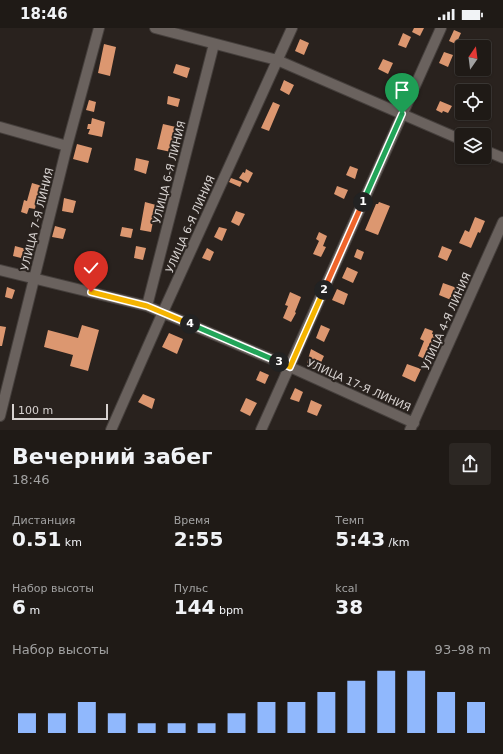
<!DOCTYPE html>
<html lang="ru">
<head>
<meta charset="utf-8">
<style>
	:root { --surface:#1f1a16; --page:#2c2723; --text:#f1f3f6; --muted:#a1a1a1; --line:#3c3835; --accent:#90b8fd }
	body { margin:0; font-family:"DejaVu Sans",sans-serif; background:var(--page); color:var(--text); height:100vh; display:flex; flex-direction:column; font-size:15px; white-space:nowrap }
	* { box-sizing:border-box; margin:0 }
	p { font-size:13px; color:var(--muted) }
	.icon { flex:none; width:22px; height:22px; fill:none; stroke:currentColor; stroke-width:2; stroke-linecap:round; stroke-linejoin:round }
	.map { position:relative; height:402px; overflow:hidden }
	.sheet { display:flex; flex-direction:column; background:var(--surface); flex:1 }
	.sheet>* { flex:none }
	.needle { width:26px; rotate:14deg }
	.buttons { position:absolute; left:455px; top:12px; display:grid; gap:8px }
	.buttons a { display:grid; place-items:center; width:36px; height:36px; border-radius:4px; background:var(--surface); box-shadow:0 1px 3px #0004,0 0 0 1px var(--line); font-size:20px }
	.scale { position:absolute; left:12px; bottom:10px; width:96px; box-sizing:border-box; padding-left:4px; border:2px solid #d7d2d0; border-top:0; font-size:11px; line-height:14px; white-space:nowrap; color:#d7d2d0; -webkit-text-stroke:3px #29221e; paint-order:stroke }
	.pin { position:absolute; display:grid; place-items:center; width:34px; height:34px; color:#fff; margin:-41px -17px; border-radius:50% 50% 50% 0; rotate:-45deg; box-shadow:0 0 4px #0007 }
	.pin .icon { rotate:45deg }
	.km { position:absolute; width:20px; height:20px; margin:-10px; border-radius:50%; background:#222; color:#fff; font-size:11px; line-height:20px; text-align:center }
	.round { display:grid; place-items:center; flex:none; width:42px; height:42px; border-radius:4px; background:var(--page) }
	.overview { display:flex; align-items:center; justify-content:space-between; height:68px; padding:0 12px }
	h1 { font-size:22px; font-weight:600; line-height:30px }
	.metrics { display:grid; grid-template-columns:repeat(3,1fr); gap:6px; height:68px; padding:4px 12px }
	.metrics div { display:grid; align-content:center }
	.metrics b { font-size:20px; font-weight:600 }
	.metrics small { font-size:11px; font-weight:400 }
	.metrics p { font-size:11px }
	.chart { height:112px; padding:8px 12px }
	.chart p { display:flex; justify-content:space-between }
	.chart svg { width:100%; height:72px; margin-top:4px; stroke:var(--accent); stroke-width:6 }
	.status { display:flex; justify-content:space-between; align-items:center; height:28px; padding:0 20px; background:var(--surface); direction:ltr }
	.status svg { height:11px; fill:currentColor }
	.map>svg:first-child { display:block }
	.building { fill:#dc9770 }
	.lines { fill:none; stroke-linecap:round; stroke-linejoin:round }
	.minor-casing { stroke:#453f3c; stroke-width:12 }
	.minor { stroke:#6a625e; stroke-width:10 }
	.split-1-casing { stroke:#fff; stroke-width:8 }
	.split-2-casing { stroke:#fff; stroke-width:8 }
	.split-3-casing { stroke:#fff; stroke-width:8 }
	.split-4-casing { stroke:#fff; stroke-width:8 }
	.split-5-casing { stroke:#fff; stroke-width:8 }
	.split-1 { stroke:#22a559; stroke-width:5 }
	.split-2 { stroke:#f0652b; stroke-width:5 }
	.split-3 { stroke:#f5b400; stroke-width:5 }
	.split-4 { stroke:#22a559; stroke-width:5 }
	.split-5 { stroke:#f5b400; stroke-width:5 }
	.labels { text-anchor:middle; stroke-width:4; stroke-linejoin:round; paint-order:stroke }
	.street-label { font-size:11px; fill:#d7d2d0; stroke:#29221e }
</style>
</head>
<body>
<div class="status"><b>18:46</b><svg viewBox="0 0 49 12"><path d="M0 12V9h3v3zM5 12V6h3v6zM10 12V3h3v9zM15 12V0h3v12zM26 1h20v11H26zM47 4h2v5h-2z"/></svg></div>
<div class="map">
<svg width="503" height="402" viewBox="0 0 503 402">
	<rect width="100%" height="100%" fill="#29221e"/>
	<path class="building" d="M414,0H424L420,8L412,4Z
		M454,2L461,5L456,16L449,13Z
		M403,5L411,9L406,20L398,17Z
		M300,11L309,15L304,27L295,23Z
		M104,16L116,19L110,48L98,45Z
		M444,24L453,27L448,39L439,35Z
		M383,31L393,35L388,46L378,41Z
		M176,36L190,40L187,50L173,45Z
		M284,52L294,57L289,67L280,62Z
		M168,68L180,71L178,79L167,76Z
		M89,72L96,74L94,84L86,82Z
		M440,73L452,78L448,85L443,83L442,85L436,82Z
		M273,74L280,77L269,103L261,100Z
		M92,90L105,94L102,109L88,106L90,101H87L88,96H91Z
		M163,96L176,99L171,124L157,121Z
		M77,116L92,120L88,135L73,131Z
		M136,130L149,133L146,146L134,142Z
		M350,138L358,141L355,151L346,147Z
		M246,141L253,145L248,155L239,150L243,144L245,145Z
		M231,150L242,154L240,159L229,154Z
		M32,155L42,158L38,170L37,169L35,181L29,180L27,186L21,184L24,172L27,173Z
		M337,158L348,162L344,171L334,166Z
		M64,170L76,173L73,185L62,183Z
		M145,174L156,177L151,204L140,202Z
		M379,174L390,178L378,207L365,202L376,176H378Z
		M236,183L245,186L239,198L231,194Z
		M475,189L485,193L480,205L478,204L471,220L459,215L465,202L469,204Z
		M55,198L66,201L63,211L52,209Z
		M122,199L133,201L131,210L120,208Z
		M219,199L227,201L222,213L214,209Z
		M319,204L327,208L323,218L326,219L321,229L313,226L319,213L316,211Z
		M15,218L26,221L24,229L22,228L21,230L13,228Z
		M136,218L146,220L143,232L134,230Z
		M442,218L452,222L447,233L438,229Z
		M207,220L214,224L210,233L202,230Z
		M357,221L364,224L361,232L354,229Z
		M347,239L358,244L353,255L342,250Z
		M443,255L457,260L451,272L439,267Z
		M7,259L15,262L12,271L5,269Z
		M337,261L348,266L344,277L332,272Z
		M290,264L301,269L295,284L296,285L291,294L283,290L288,278L285,277Z
		M82,297L99,302L88,343L70,338L73,327L44,319L48,302L78,310Z
		M321,297L330,301L324,314L316,310Z
		M0,298L6,299L2,318H0Z
		M425,300L433,303L432,306L436,307L431,320H432L425,331L418,328L424,313L420,311Z
		M169,305L183,311L177,326L162,319Z
		M311,321L324,328L318,341L307,335Z
		M407,336L421,341L415,354L402,348Z
		M260,343L269,347L265,356L256,352Z
		M295,360L303,364L299,374L290,371Z
		M143,366L155,371L152,381L138,374Z
		M246,370L257,375L250,388L240,383Z
		M311,372L322,377L317,388L307,384Z"/>
	<g class="lines">
		<g class="minor-casing">
			<path id="minor" d="M155,0L277,32L462,112
				M0,99L67,118
				M484,122L503,130
				M0,242L147,278L290,339L414,395
				M147,278L214,16
				M0,388L67,118L99,0
				M111,402L163,284L292,0
				M261,402L441,0
				M410,402L503,194"/>
		</g>
		<use href="#minor" class="minor"/>
	</g>
	<g class="lines">
		<g class="split-1-casing">
			<path id="split-1" d="M363,174L402,86"/>
		</g>
		<g class="split-2-casing">
			<path id="split-2" d="M324,262L363,174"/>
		</g>
		<g class="split-3-casing">
			<path id="split-3" d="M279,334L290,339L324,262"/>
		</g>
		<g class="split-4-casing">
			<path id="split-4" d="M190,296L279,334"/>
		</g>
		<g class="split-5-casing">
			<path id="split-5" d="M91,264L147,278L190,296"/>
		</g>
		<use href="#split-1" class="split-1"/>
		<use href="#split-2" class="split-2"/>
		<use href="#split-3" class="split-3"/>
		<use href="#split-4" class="split-4"/>
		<use href="#split-5" class="split-5"/>
	</g>
	<g class="labels">
		<g class="street-label">
			<text transform="translate(169 144) rotate(-76)" y="4">УЛИЦА 6-Я ЛИНИЯ</text>
			<text transform="translate(37 191) rotate(-76)" y="4">УЛИЦА 7-Я ЛИНИЯ</text>
			<text transform="translate(190 196) rotate(-66)" y="4">УЛИЦА 6-Я ЛИНИЯ</text>
			<text transform="translate(446 293) rotate(-66)" y="4">УЛИЦА 4-Я ЛИНИЯ</text>
			<text transform="translate(359 357) rotate(24)" y="4">УЛИЦА 17-Я ЛИНИЯ</text>
		</g>
	</g>
</svg>
<div class="buttons">
<a><svg class="needle" viewBox="-14 -14 28 28"><path d="M0-13l5 13h-10z" fill="#e53935"/><path d="M0 13l5-13h-10z" fill="#a1a1a1"/></svg></a>
<a><svg class="icon" aria-label="locate" viewBox="0 0 24 24"><circle cx="12" cy="12" r="6"/><path d="M12 2v4M12 18v4M2 12h4M18 12h4"/></svg></a>
<a><svg class="icon" aria-label="layers" viewBox="0 0 24 24"><path d="M12 4l9 5-9 5-9-5zM3 14l9 5 9-5"/></svg></a>
</div>
<div class="scale">100 m</div>
<div class="pin" style="left:402px;top:86px;background:#1e9e55"><svg class="icon" aria-label="arrive" viewBox="0 0 24 24"><path d="M6 21V4h12l-3 4 3 4H6"/></svg></div>
<div class="pin" style="left:91px;top:264px;background:#d93025"><svg class="icon" aria-label="check" viewBox="0 0 24 24"><path d="M5 12l5 5 9-10"/></svg></div>
<b class="km" style="left:363px;top:174px">1</b>
<b class="km" style="left:324px;top:262px">2</b>
<b class="km" style="left:279px;top:334px">3</b>
<b class="km" style="left:190px;top:296px">4</b>
</div>
<section class="sheet">
<div class="overview"><div><h1>Вечерний забег</h1><p>18:46</p></div><a class="round"><svg class="icon" aria-label="share" viewBox="0 0 24 24"><path d="M12 15V3M7 8l5-5 5 5M5 13v7h14v-7"/></svg></a></div>
<div class="metrics">
<div><p>Дистанция</p><b>0.51<small> km</small></b></div>
<div><p>Время</p><b>2:55</b></div>
<div><p>Темп</p><b>5:43<small> /km</small></b></div>
</div>
<div class="metrics">
<div><p>Набор высоты</p><b>6<small> m</small></b></div>
<div><p>Пульс</p><b>144<small> bpm</small></b></div>
<div><p>kcal</p><b>38</b></div>
</div>
<div class="chart"><p><span>Набор высоты</span>93–98 m</p>
<svg viewBox="0 0 160 44" preserveAspectRatio="none"><path d="M5 44V32M15 44V32M25 44V25M35 44V32M45 44V38M55 44V38M65 44V38M75 44V32M85 44V25M95 44V25M105 44V19M115 44V12M125 44V6M135 44V6M145 44V19M155 44V25"/></svg>
</div>
</section>
</body>
</html>
